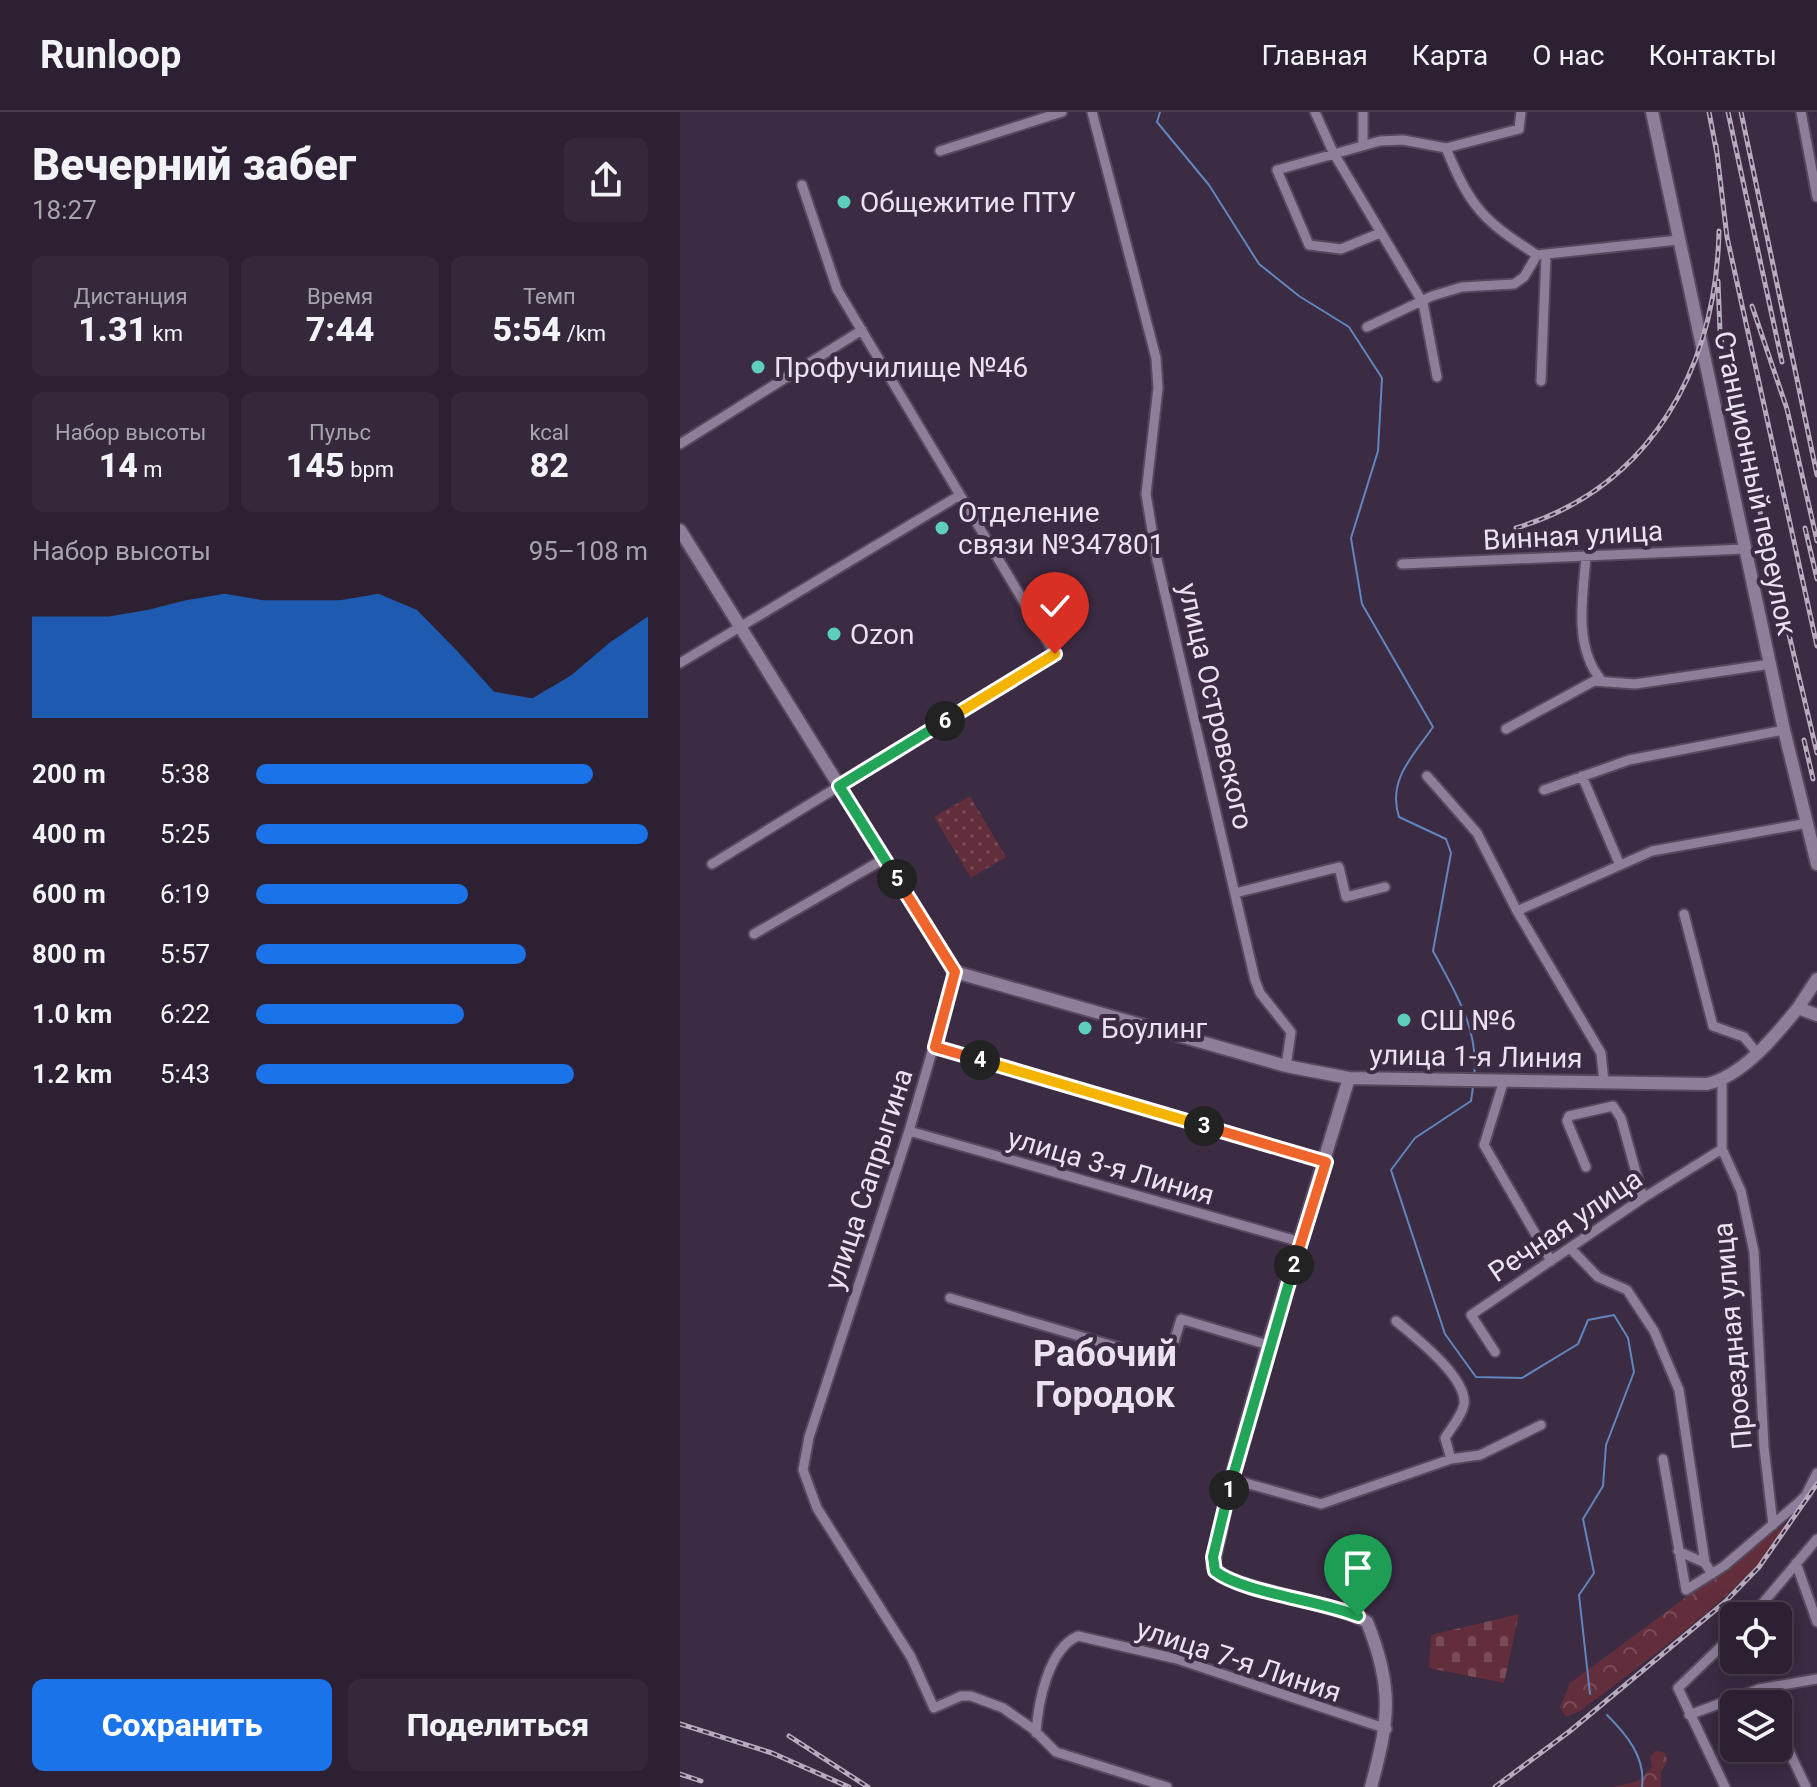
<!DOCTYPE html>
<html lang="ru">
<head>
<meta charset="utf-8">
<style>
	:root { --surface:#2c2032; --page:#34283a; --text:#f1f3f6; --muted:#a6a3ac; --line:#483e4d; --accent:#1a73e8 }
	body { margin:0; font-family:Roboto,sans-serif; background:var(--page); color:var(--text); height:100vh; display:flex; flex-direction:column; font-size:30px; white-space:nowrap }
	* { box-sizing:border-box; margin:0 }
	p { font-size:26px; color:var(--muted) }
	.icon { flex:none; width:44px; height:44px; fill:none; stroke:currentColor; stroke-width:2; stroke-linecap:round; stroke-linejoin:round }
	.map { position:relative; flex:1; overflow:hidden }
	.side { display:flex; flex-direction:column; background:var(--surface); width:680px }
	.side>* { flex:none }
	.fabs { position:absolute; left:1040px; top:1490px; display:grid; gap:16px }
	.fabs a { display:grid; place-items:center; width:72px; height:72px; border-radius:12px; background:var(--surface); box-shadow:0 4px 20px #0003,0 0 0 2px var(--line); font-size:40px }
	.pin { position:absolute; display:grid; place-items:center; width:68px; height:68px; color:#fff; margin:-82px -34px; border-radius:50% 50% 50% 0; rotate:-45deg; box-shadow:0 0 8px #0007 }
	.pin .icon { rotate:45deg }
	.km { position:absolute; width:40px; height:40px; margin:-20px; border-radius:50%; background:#222; color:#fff; font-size:22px; line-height:40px; text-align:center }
	.round { display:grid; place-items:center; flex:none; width:84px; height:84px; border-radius:12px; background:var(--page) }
	.headline { display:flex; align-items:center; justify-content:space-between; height:136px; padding:0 32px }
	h1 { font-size:44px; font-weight:800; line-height:60px }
	.figures { display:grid; grid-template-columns:repeat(3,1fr); gap:12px; height:136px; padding:8px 32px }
	.figures div { display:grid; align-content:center; border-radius:12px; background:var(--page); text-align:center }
	.figures b { font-size:34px; font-weight:800 }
	.figures small { font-size:22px; font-weight:400 }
	.figures p { font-size:22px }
	.chart { height:224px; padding:16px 32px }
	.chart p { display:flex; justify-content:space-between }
	.chart svg { width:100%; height:144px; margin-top:8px; fill:var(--accent); opacity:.7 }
	.primary-button { display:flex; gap:16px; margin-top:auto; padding:16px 32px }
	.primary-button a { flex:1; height:92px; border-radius:12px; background:var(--accent); color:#fff; font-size:32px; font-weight:800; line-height:92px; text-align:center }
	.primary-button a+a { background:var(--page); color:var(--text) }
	ul { padding:0 32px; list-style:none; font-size:26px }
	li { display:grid; grid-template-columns:128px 96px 1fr; align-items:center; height:60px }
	li i { height:20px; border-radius:10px; background:var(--accent) }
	header { display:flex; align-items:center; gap:48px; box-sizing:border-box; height:112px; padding:0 40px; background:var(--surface); border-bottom:2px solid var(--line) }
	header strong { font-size:38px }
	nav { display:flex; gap:44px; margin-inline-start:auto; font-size:28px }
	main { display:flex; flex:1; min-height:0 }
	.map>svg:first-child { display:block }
	.grass { fill:url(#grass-dots) }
	.forest { fill:url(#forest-crowns) }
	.cemetery { fill:url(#cemetery-stones) }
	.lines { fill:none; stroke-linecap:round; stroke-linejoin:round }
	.stream { stroke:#6185bc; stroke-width:2 }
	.street-casing { stroke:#56495d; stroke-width:13 }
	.secondary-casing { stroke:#56495d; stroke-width:16 }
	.street { stroke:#8f7e9a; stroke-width:9 }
	.secondary { stroke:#8f7e9a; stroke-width:12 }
	.rail-casing { stroke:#b7acbe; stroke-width:5 }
	.rail { stroke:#3b2b43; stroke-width:2; stroke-dasharray:6; stroke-linecap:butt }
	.split-1-casing { stroke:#fff; stroke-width:16 }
	.split-2-casing { stroke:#fff; stroke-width:16 }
	.split-3-casing { stroke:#fff; stroke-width:16 }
	.split-4-casing { stroke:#fff; stroke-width:16 }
	.split-5-casing { stroke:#fff; stroke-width:16 }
	.split-6-casing { stroke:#fff; stroke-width:16 }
	.split-7-casing { stroke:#fff; stroke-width:16 }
	.split-1 { stroke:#22a559; stroke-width:10 }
	.split-2 { stroke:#22a559; stroke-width:10 }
	.split-3 { stroke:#f0652b; stroke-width:10 }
	.split-4 { stroke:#f5b400; stroke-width:10 }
	.split-5 { stroke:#f0652b; stroke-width:10 }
	.split-6 { stroke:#22a559; stroke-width:10 }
	.split-7 { stroke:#f5b400; stroke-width:10 }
	.poi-dot { fill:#5dceb9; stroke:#3b2b43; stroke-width:3 }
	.labels { text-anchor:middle; stroke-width:8; stroke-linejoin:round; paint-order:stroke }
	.poi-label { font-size:28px; fill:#ebe2f1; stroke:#3b2b43; text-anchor:start }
	.street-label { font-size:28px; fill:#ebe2f1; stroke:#3b2b43 }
	.district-label { font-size:36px; font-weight:bold; fill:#ebe2f1; stroke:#3b2b43 }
</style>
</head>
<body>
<header>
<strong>Runloop</strong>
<nav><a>Главная</a><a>Карта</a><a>О нас</a><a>Контакты</a></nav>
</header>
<main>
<section class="side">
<div class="headline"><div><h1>Вечерний забег</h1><p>18:27</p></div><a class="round"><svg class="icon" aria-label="share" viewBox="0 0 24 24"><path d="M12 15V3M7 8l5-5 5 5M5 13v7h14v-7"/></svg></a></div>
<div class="figures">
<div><p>Дистанция</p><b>1.31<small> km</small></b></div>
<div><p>Время</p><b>7:44</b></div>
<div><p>Темп</p><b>5:54<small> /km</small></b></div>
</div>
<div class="figures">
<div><p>Набор высоты</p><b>14<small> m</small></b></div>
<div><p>Пульс</p><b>145<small> bpm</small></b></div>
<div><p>kcal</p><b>82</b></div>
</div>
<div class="chart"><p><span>Набор высоты</span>95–108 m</p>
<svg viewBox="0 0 160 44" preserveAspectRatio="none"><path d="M0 44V13L10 13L20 13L30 11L40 8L50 6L60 8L70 8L80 8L90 6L100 11L110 23L120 36L130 38L140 31L150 21L160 13V44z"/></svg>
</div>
<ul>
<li><b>200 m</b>5:38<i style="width:86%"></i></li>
<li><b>400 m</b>5:25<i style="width:100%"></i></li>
<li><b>600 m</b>6:19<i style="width:54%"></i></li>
<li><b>800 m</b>5:57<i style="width:69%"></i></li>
<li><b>1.0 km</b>6:22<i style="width:53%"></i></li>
<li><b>1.2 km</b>5:43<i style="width:81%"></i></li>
</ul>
<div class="primary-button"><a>Сохранить</a><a>Поделиться</a></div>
</section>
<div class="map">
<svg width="1137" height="1675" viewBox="0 0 1137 1675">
	<defs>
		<pattern id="grass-dots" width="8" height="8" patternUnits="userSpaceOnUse" patternTransform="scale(2)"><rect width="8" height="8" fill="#622e3b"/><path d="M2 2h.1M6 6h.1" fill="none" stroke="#794c58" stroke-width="1.8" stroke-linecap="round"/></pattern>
		<pattern id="forest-crowns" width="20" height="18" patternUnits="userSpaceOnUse" patternTransform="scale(2)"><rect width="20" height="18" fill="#622e3b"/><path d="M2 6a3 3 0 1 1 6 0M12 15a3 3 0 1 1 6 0" fill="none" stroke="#794c58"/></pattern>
		<pattern id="cemetery-stones" width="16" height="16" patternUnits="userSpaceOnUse" patternTransform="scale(2)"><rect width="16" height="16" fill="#622e3b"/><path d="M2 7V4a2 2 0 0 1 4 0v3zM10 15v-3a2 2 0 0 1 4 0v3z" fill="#794c58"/></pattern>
	</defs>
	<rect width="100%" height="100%" fill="#3b2b43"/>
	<path class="grass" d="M290,684L326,745L291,766L254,705Z"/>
	<path class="forest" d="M1105,1412C1099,1454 940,1569 900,1599L886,1605L880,1595L890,1571Z
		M975,1639L984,1640L988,1649L981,1660V1675H932L958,1669L972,1655L970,1644Z"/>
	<path class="cemetery" d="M839,1502L824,1571L749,1556L751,1523Z"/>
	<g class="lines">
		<path class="stream" d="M480,0L477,10L529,73L579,152L619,184L669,215L702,266L698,339L671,426L682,492L753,615C733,644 707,668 719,705L766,727L771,741L753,839C774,878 800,918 794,965
			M793,975L791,989L735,1026L711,1058L765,1222L796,1265L842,1266L898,1232L908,1208L934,1203L948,1226L954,1260L926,1333L923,1374L903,1407L914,1461L899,1483L910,1582
			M927,1603C946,1622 966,1645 962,1675"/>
		<g class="street-casing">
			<path id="street" d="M412,0L476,246L478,276L466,382L477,448L575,868L580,881L611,920L606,954
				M635,0L653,40L743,191L757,265
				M1121,0L1137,85
				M683,33V0
				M766,36C790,96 804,109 857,143
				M260,39L382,0
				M700,121L661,137L629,133L597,58L700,29L723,28L766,36L839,17L841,0
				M687,215L752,184L782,175L834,172L844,165L857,143L998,128
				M861,269L866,143
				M0,332L182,218
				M906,444C903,484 893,534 921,568
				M722,452L1065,437
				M0,551L280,383
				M826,617L914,569L955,572L1091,552
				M747,664L797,721L837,799L921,941L924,970
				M902,664L939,751
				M864,678L949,648L1104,618
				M32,752L375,542L157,177L122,73
				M555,781L659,755L666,785L705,775
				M837,799L972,739L1128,711
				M1004,802L1033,914L1064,925L1077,941
				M74,822L204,747
				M275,860L229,1019L129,1325L123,1358L137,1396L231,1545L254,1596L281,1584H291L323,1596L353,1617L376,1640L487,1675
				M255,935L646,1050
				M824,968L804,1033L871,1149
				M1042,969V1037L1061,1079L1074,1140L1084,1335L1093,1413
				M229,1019L621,1130
				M906,1055L887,1009L889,1004L933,994L941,1006L963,1086
				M890,1136L918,1165L947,1178L974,1219L999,1278L1025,1451L1032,1462
				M270,1186L488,1250L501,1207L588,1233
				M716,1209C735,1225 787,1265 784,1292C782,1304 771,1316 765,1326L771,1347
				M815,1240L791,1203L963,1086L1042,1037
				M983,1347L1006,1478L1044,1454L1118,1391L1126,1383L1137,1361
				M551,1367L641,1392L771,1347L800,1343L861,1313
				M998,1439L1025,1451
				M1116,1451L1137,1510
				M1072,1504L1137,1427
				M1079,1577L1087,1592
				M1009,1603L1079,1577L1137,1567
				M1098,1616L1126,1675
				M356,1621C358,1591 368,1537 398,1524L497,1547L707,1617
				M1045,1675L998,1576L1054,1522"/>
		</g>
		<g class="secondary-casing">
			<path id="secondary" d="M972,0L1104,618L1137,752
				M0,418L275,860L606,954L669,966L1027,972C1063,964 1095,924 1118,896L1137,903
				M1118,896L1137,867
				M669,966L588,1233L551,1367L533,1454C545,1478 655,1489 687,1510C714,1577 709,1608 691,1675"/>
		</g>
		<use href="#street" class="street"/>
		<use href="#secondary" class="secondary"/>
		<g class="rail-casing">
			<path id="rail" d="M1029,0L1037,42
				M1048,0L1102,250
				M1061,0L1137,363
				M1036,33L1047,125L1137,534
				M1038,169L1040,220L1047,260L1137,641
				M1072,194L1107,297L1137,429
				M836,416C972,375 1036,255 1039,119
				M1125,416L1137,467
				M1124,628L1133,667
				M0,1612L92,1641L169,1675
				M109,1624L188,1675
				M0,1662L21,1669
				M815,1675L890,1619L1045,1490L1079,1455L1137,1372"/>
		</g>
		<use href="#rail" class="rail"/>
	</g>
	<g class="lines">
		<g class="split-1-casing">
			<path id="split-1" d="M549,1378L533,1445L535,1459C563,1481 640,1488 678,1504"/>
		</g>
		<g class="split-2-casing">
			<path id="split-2" d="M549,1378L614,1153"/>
		</g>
		<g class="split-3-casing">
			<path id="split-3" d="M524,1014L646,1050L614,1153"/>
		</g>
		<g class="split-4-casing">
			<path id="split-4" d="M300,948L524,1014"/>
		</g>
		<g class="split-5-casing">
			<path id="split-5" d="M217,767L275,860L255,935L300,948"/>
		</g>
		<g class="split-6-casing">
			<path id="split-6" d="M217,767L159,674L265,609"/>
		</g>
		<g class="split-7-casing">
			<path id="split-7" d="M265,609L375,542"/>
		</g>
		<use href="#split-1" class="split-1"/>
		<use href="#split-2" class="split-2"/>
		<use href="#split-3" class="split-3"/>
		<use href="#split-4" class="split-4"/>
		<use href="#split-5" class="split-5"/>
		<use href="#split-6" class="split-6"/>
		<use href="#split-7" class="split-7"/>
	</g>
	<g class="poi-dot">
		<circle cx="164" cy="90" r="8"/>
		<circle cx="78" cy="255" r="8"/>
		<circle cx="262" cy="416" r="8"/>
		<circle cx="154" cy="522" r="8"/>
		<circle cx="724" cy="908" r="8"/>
		<circle cx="405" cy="916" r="8"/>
	</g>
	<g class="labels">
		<g class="poi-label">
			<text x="180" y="100">Общежитие ПТУ</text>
			<text x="94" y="265">Профучилище №46</text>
			<text x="278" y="410">Отделение<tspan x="278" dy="32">связи №347801</tspan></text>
			<text x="170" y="532">Ozon</text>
			<text x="740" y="918">СШ №6</text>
			<text x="421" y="926">Боулинг</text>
		</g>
		<g class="street-label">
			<text transform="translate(1076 371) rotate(78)" y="10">Станционный переулок</text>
			<text transform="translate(893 423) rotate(-3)" y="10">Винная улица</text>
			<text transform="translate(536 594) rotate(77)" y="10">улица Островского</text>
			<text transform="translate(796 944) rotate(1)" y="10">улица 1-я Линия</text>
			<text transform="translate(431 1054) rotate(16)" y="10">улица 3-я Линия</text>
			<text transform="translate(188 1067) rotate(-72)" y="10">улица Сапрыгина</text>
			<text transform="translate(885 1113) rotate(-34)" y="10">Речная улица</text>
			<text transform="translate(1052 1224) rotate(-95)" y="10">Проездная улица</text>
			<text transform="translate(559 1548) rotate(18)" y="10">улица 7-я Линия</text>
		</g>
		<g class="district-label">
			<text x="425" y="1254">Рабочий<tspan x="425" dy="41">Городок</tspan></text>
		</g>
	</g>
</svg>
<div class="fabs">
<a><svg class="icon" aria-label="locate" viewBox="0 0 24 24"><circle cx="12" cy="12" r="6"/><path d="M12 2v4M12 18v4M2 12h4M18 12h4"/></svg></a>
<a><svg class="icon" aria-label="layers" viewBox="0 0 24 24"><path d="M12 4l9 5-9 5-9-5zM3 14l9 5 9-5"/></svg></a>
</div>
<div class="pin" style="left:678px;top:1504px;background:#1e9e55"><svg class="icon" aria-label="arrive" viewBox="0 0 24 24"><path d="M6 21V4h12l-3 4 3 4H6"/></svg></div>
<div class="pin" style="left:375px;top:542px;background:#d93025"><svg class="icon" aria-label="check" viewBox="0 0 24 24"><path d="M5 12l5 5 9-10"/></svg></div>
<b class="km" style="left:549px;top:1378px">1</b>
<b class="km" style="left:614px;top:1153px">2</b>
<b class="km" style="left:524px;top:1014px">3</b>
<b class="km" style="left:300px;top:948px">4</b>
<b class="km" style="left:217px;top:767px">5</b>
<b class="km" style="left:265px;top:609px">6</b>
</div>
</main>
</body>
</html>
